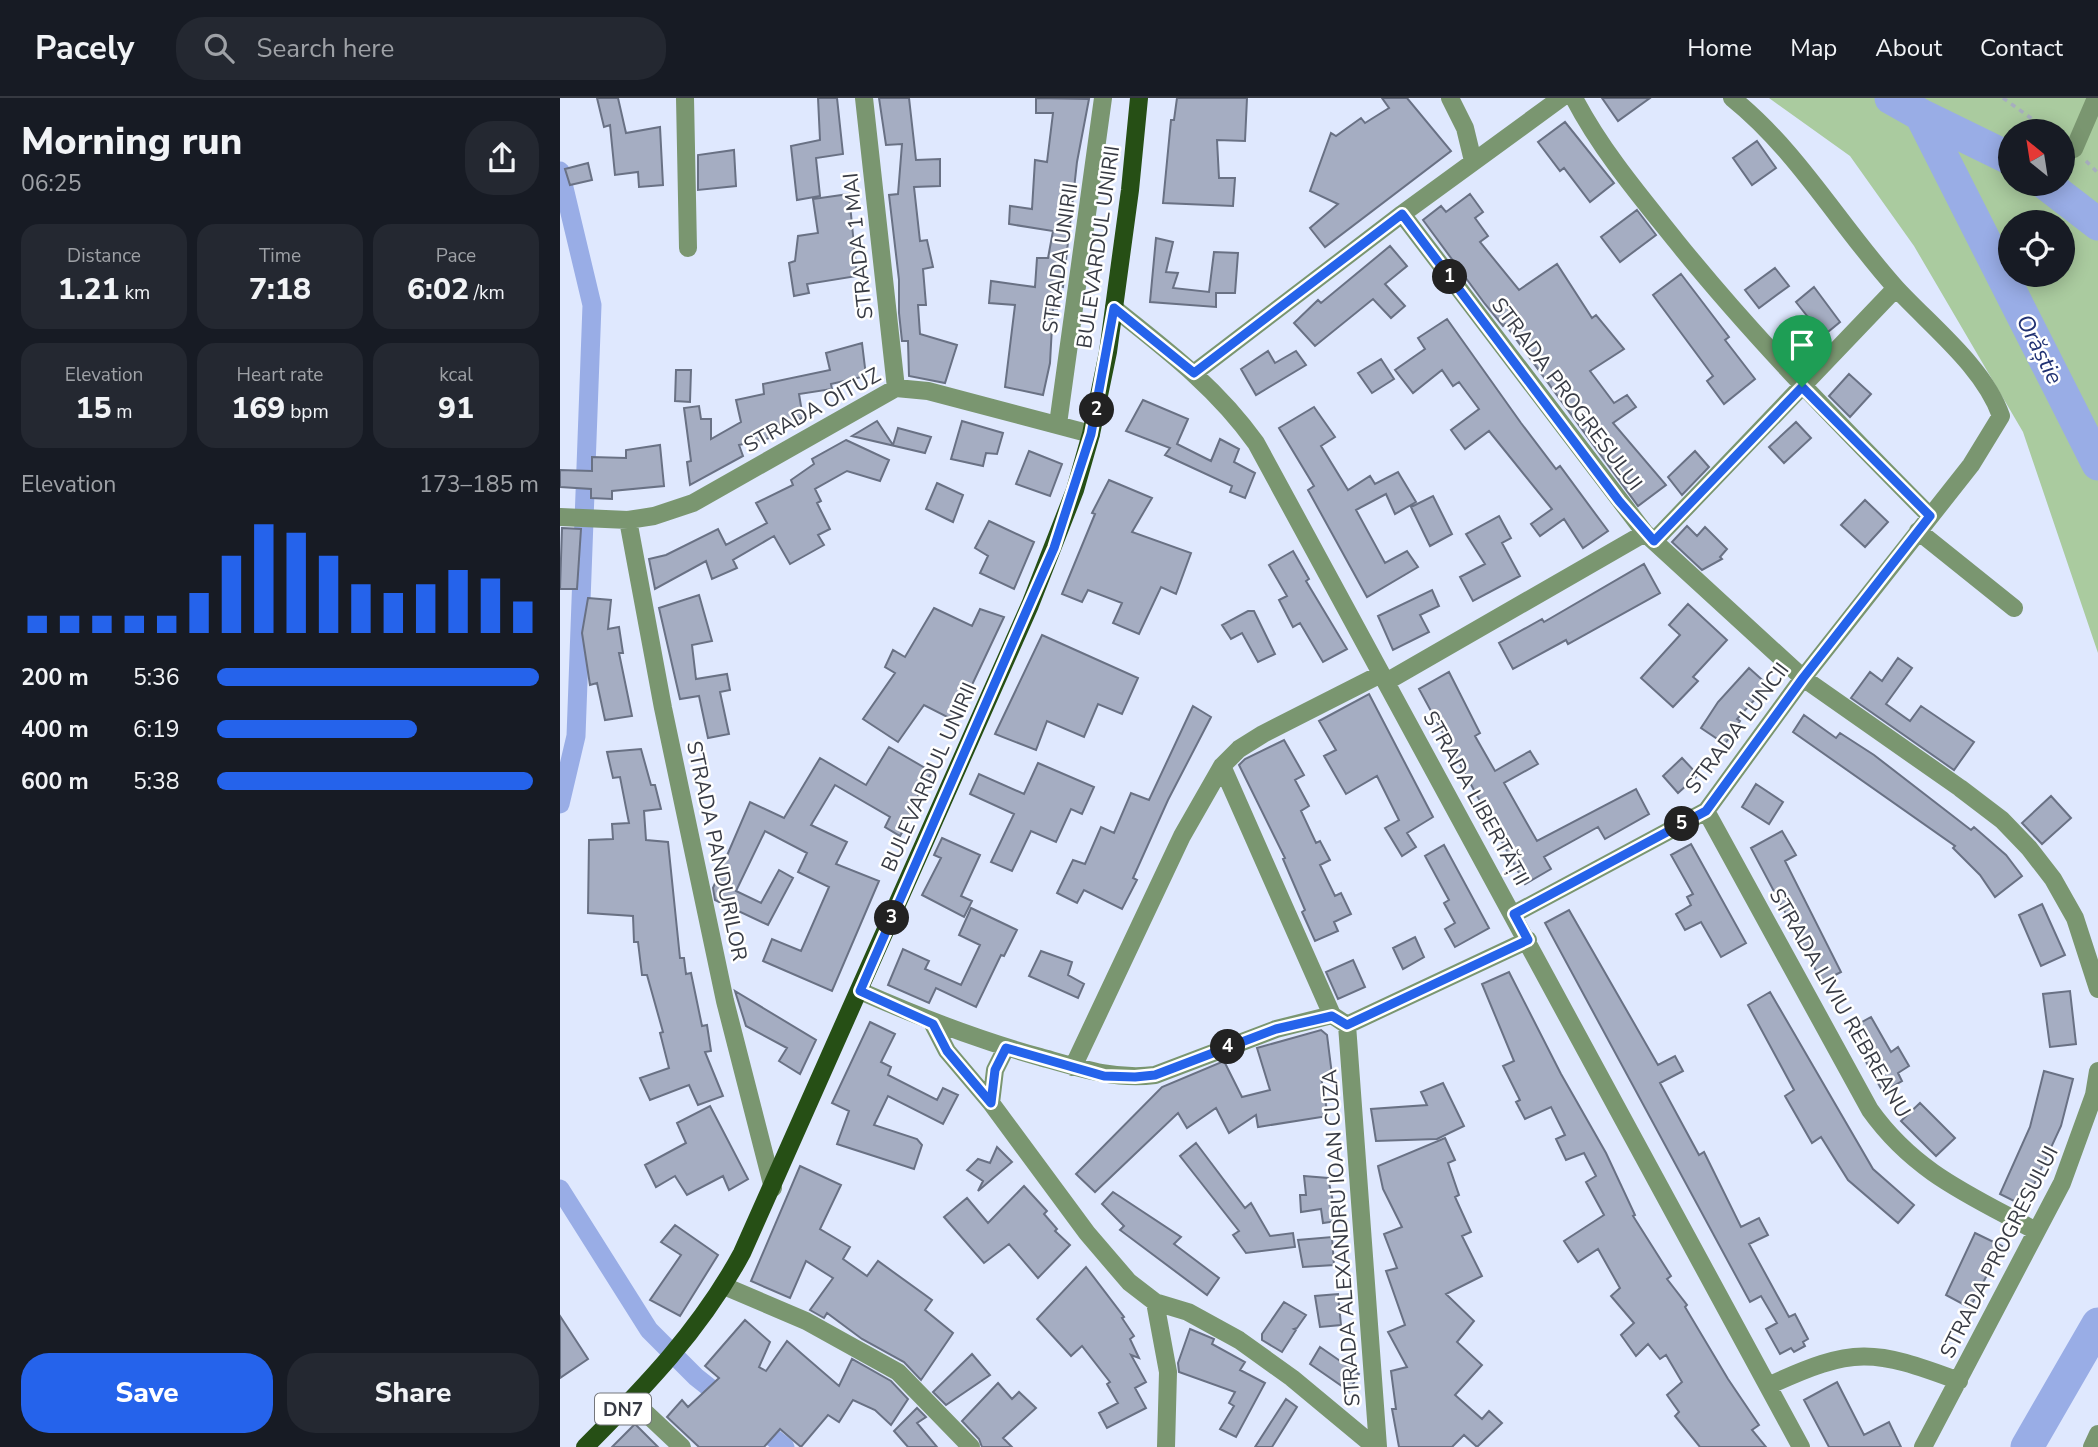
<!DOCTYPE html>
<html lang="en">
<head>
<meta charset="utf-8">
<style>
	:root { --surface:#171b24; --page:#242831; --text:#f1f3f6; --muted:#9ea1a6; --line:#363941; --accent:#2563eb }
	body { margin:0; font-family:"Nunito Sans",sans-serif; background:var(--page); color:var(--text); height:100vh; display:flex; flex-direction:column; font-size:26px; white-space:nowrap }
	* { box-sizing:border-box; margin:0 }
	p { font-size:23px; color:var(--muted) }
	.icon { flex:none; width:38px; height:38px; fill:none; stroke:currentColor; stroke-width:2; stroke-linecap:round; stroke-linejoin:round }
	.map { position:relative; flex:1; overflow:hidden }
	.sheet { display:flex; flex-direction:column; background:var(--surface); width:560px }
	.sheet>* { flex:none }
	.needle { width:46px; rotate:330deg }
	.fabs { position:absolute; left:1438px; top:21px; display:grid; gap:14px }
	.fabs a { display:grid; place-items:center; width:77px; height:77px; border-radius:50%; background:var(--surface); box-shadow:0 4px 18px #0003; font-size:35px }
	.pin { position:absolute; display:grid; place-items:center; width:60px; height:60px; color:#fff; margin:-72px -30px; border-radius:50% 50% 50% 0; rotate:-45deg; box-shadow:0 0 7px #0007 }
	.pin .icon { rotate:45deg }
	.km { position:absolute; width:35px; height:35px; margin:-18px; border-radius:50%; background:#222; color:#fff; font-size:19px; line-height:35px; text-align:center }
	.round { display:grid; place-items:center; flex:none; width:74px; height:74px; border-radius:28px; background:var(--page) }
	.head { display:flex; align-items:center; justify-content:space-between; height:119px; padding:0 21px }
	h1 { font-size:38px; font-weight:800; line-height:52px }
	.stats { display:grid; grid-template-columns:repeat(3,1fr); gap:10px; height:119px; padding:7px 21px }
	.stats div { display:grid; align-content:center; border-radius:18px; background:var(--page); text-align:center }
	.stats b { font-size:30px; font-weight:800 }
	.stats small { font-size:19px; font-weight:400 }
	.stats p { font-size:19px }
	.chart { height:196px; padding:14px 21px }
	.chart p { display:flex; justify-content:space-between }
	.chart svg { width:100%; height:126px; margin-top:7px; stroke:var(--accent); stroke-width:6 }
	.button { display:flex; gap:14px; margin-top:auto; padding:14px 21px }
	.button a { flex:1; height:80px; border-radius:28px; background:var(--accent); color:#fff; font-size:28px; font-weight:800; line-height:80px; text-align:center }
	.button a+a { background:var(--page); color:var(--text) }
	ul { padding:0 21px; list-style:none; font-size:23px }
	li { display:grid; grid-template-columns:112px 84px 1fr; align-items:center; height:52px }
	li i { height:18px; border-radius:9px; background:var(--accent) }
	header { display:flex; align-items:center; gap:42px; box-sizing:border-box; height:98px; padding:0 35px; background:var(--surface); border-bottom:2px solid var(--line) }
	header strong { font-size:33px }
	nav { display:flex; gap:38px; margin-inline-start:auto; font-size:24px }
	.search { width:490px; height:63px; background:var(--page); display:flex; align-items:center; gap:18px; box-sizing:border-box; padding:0 24px; border-radius:28px; color:var(--muted); font-size:26px }
	main { display:flex; flex:1; min-height:0 }
	.map>svg:first-child { display:block }
	.green { fill:#aacb9f; fill-rule:evenodd }
	.lines { fill:none; stroke-linecap:round; stroke-linejoin:round }
	.canal { stroke:#99ade6; stroke-width:19 }
	.river { stroke:#99ade6; stroke-width:33 }
	.building { fill:#a5adc2; stroke:#697184; stroke-width:2 }
	.path { stroke:#a7aebf; stroke-width:3.5; stroke-dasharray:5 5; stroke-linecap:butt }
	.minor { stroke:#7a9670; stroke-width:18 }
	.major { stroke:#264f15; stroke-width:18 }
	.route-casing { stroke:#fff; stroke-width:14 }
	.route { stroke:#2563eb; stroke-width:9 }
	.labels { text-anchor:middle; stroke-width:5; stroke-linejoin:round; paint-order:stroke }
	.shield { fill:#fff; stroke:#74767c; stroke-width:2 }
	.shield-label { font-size:19px; font-weight:bold; fill:#383b44 }
	.street-label { font-size:21px; fill:#383b44; stroke:#fff }
	.water-label { font-size:23px; font-style:italic; fill:#213273; stroke:#fff }
</style>
</head>
<body>
<header>
<strong>Pacely</strong>
<div class="search"><svg class="icon" aria-label="search" viewBox="0 0 24 24"><circle cx="10" cy="10" r="6"/><path d="M15 15l6 6"/></svg>Search here</div>
<nav><a>Home</a><a>Map</a><a>About</a><a>Contact</a></nav>
</header>
<main>
<section class="sheet">
<div class="head"><div><h1>Morning run</h1><p>06:25</p></div><a class="round"><svg class="icon" aria-label="share" viewBox="0 0 24 24"><path d="M12 15V3M7 8l5-5 5 5M5 13v7h14v-7"/></svg></a></div>
<div class="stats">
<div><p>Distance</p><b>1.21<small> km</small></b></div>
<div><p>Time</p><b>7:18</b></div>
<div><p>Pace</p><b>6:02<small> /km</small></b></div>
</div>
<div class="stats">
<div><p>Elevation</p><b>15<small> m</small></b></div>
<div><p>Heart rate</p><b>169<small> bpm</small></b></div>
<div><p>kcal</p><b>91</b></div>
</div>
<div class="chart"><p><span>Elevation</span>173–185 m</p>
<svg viewBox="0 0 160 44" preserveAspectRatio="none"><path d="M5 44V38M15 44V38M25 44V38M35 44V38M45 44V38M55 44V30M65 44V17M75 44V6M85 44V9M95 44V17M105 44V27M115 44V30M125 44V27M135 44V22M145 44V25M155 44V33"/></svg>
</div>
<ul>
<li><b>200 m</b>5:36<i style="width:100%"></i></li>
<li><b>400 m</b>6:19<i style="width:62%"></i></li>
<li><b>600 m</b>5:38<i style="width:98%"></i></li>
</ul>
<div class="button"><a>Save</a><a>Share</a></div>
</section>
<div class="map">
<svg width="1538" height="1349" viewBox="0 0 1538 1349">
	<rect width="100%" height="100%" fill="#dfe8fe"/>
	<path class="green" d="M1209,0H1538V555L1463,334L1354,148L1290,58ZM1451,33H1503V86H1451ZM1451,124H1503V177H1451Z"/>
	<g class="lines">
		<path class="canal" d="M0,73L32,207L16,638L0,706
			M0,1091L89,1232L136,1279L169,1305
			M193,1324L225,1349"/>
		<path class="river" d="M1331,0L1361,17L1538,366
			M1361,17L1451,61
			M1486,86L1538,126
			M1467,1349L1538,1226"/>
	</g>
	<path class="building" d="M37,0H58L66,35L100,29L103,87L79,89L78,74L55,77L50,27L44,29Z
		M258,0H277L283,56L256,60L260,98L237,102L231,48L260,42Z
		M319,0H349L356,62L380,61V88L354,89L360,143L367,142L373,169L363,171L366,207H358L360,236L397,247L385,285L349,278L348,243H342L339,215V182L329,97L338,96L342,46L326,47Z
		M476,0L529,1L517,64L503,189L499,188L497,211L493,210L490,265L483,297L445,289L455,207L429,205L431,183L475,189L477,160H488L493,133L449,126L450,108L472,111L475,62L487,64L493,15H476Z
		M617,0H687L685,43L657,42L659,80H675L673,108L603,105L611,22H614Z
		M822,0H847L891,53L765,149L750,130L778,106L750,93L771,35L776,38L801,20L805,25L829,10Z
		M1042,0H1090L1058,23Z
		M1005,24L1054,85L1030,104L1004,70L1000,73L978,44Z
		M1197,43L1216,70L1192,87L1173,60Z
		M174,52L176,88L138,92V57Z
		M28,65L32,82L10,87L5,71Z
		M289,96L297,178L247,186L249,195L234,198L229,165L235,163L238,138L258,135L253,101Z
		M910,96L923,114L915,120L928,138L920,144L959,192L997,166L1032,220L1036,217L1064,251L1030,273L1054,305L1067,297L1076,309L1053,325L1106,387L1078,408L945,226L943,228L925,206L863,122L881,108L886,114Z
		M1077,112L1096,137L1060,164L1041,139Z
		M596,140L613,144L606,174L618,175L613,190L649,194L654,154L678,155L675,195H656V209L590,204Z
		M830,148L847,168L825,186L845,208L831,220L813,201L755,248L734,225L758,202L761,205Z
		M1215,170L1229,188L1199,210L1185,192Z
		M1121,176L1169,239L1165,242L1195,281L1164,306L1147,283L1153,278L1093,197Z
		M1254,189L1280,224L1263,238L1236,204Z
		M887,221L961,325L996,371L1000,368L1048,433L1023,450L1004,421L980,438L971,426L992,411L929,333L905,351L891,332L919,311L899,284L893,288L882,272L853,295L835,272L865,251L858,240Z
		M302,245L306,278L271,286L272,291L239,296L243,320L208,331L210,340L179,347L183,358L130,387L127,364L131,363L124,310L139,308L141,321H151V341L181,324L176,302L204,296L203,286L270,272L266,255Z
		M708,253L715,265L736,253L746,267L696,297L681,271Z
		M821,261L834,281L812,295L798,275Z
		M116,272H131L130,304L115,303Z
		M1289,276L1311,296L1290,319L1269,298Z
		M583,302L628,321L617,346L651,363L660,341L679,351L674,364L695,375L685,400L670,394L672,388L605,357L610,350L566,333Z
		M754,309L775,339L761,348L788,392L810,378L815,386L838,374L856,404L835,416L826,396L796,412L825,465L847,453L858,469L807,499L748,392L754,388L719,330Z
		M317,323L333,347L338,330L371,339L365,355L292,338Z
		M402,323L443,335L437,356L426,355L423,368L391,361Z
		M1236,324L1251,340L1224,365L1209,349Z
		M286,342L329,362L320,383L287,373L255,391L261,403L257,405L270,431L258,437L264,447L230,466L214,438L173,462L177,470L152,481L146,463L95,491L89,461L106,457L158,431L166,447L207,425L196,405L233,387L231,382L254,366L252,361Z
		M100,347L104,388L52,393V401L31,400V391L0,389V372L32,373V359L66,360V352Z
		M469,353L502,366L490,398L456,386Z
		M1135,353L1149,369L1122,397L1108,379Z
		M549,382L592,400L572,434L631,455L616,496L601,489L579,536L553,525L562,505L528,492L522,504L502,496L535,416L532,415Z
		M377,385L403,397L393,424L366,411Z
		M873,398L892,436L870,448L851,409Z
		M1305,402L1328,424L1305,449L1281,427Z
		M939,418L951,440L942,445L960,478L913,503L900,479L925,466L906,436Z
		M429,423L474,444L454,491L420,475L428,458L415,450Z
		M1127,428L1137,438L1145,429L1167,451L1160,459L1162,461L1142,472L1112,444Z
		M2,430L21,431L17,491H0Z
		M733,453L749,481L746,483L787,551L763,564L740,525L733,529L719,502L727,498L709,467Z
		M1084,466L1100,495L1008,546L1006,542L953,571L939,545L982,521L984,524Z
		M872,492L879,508L860,517L869,534L833,552L818,518Z
		M139,497L152,543L132,547L136,581L167,576L170,592L160,594L169,636L148,640L139,598L120,601L99,510Z
		M28,500L51,502L48,531L59,529L63,555H59L72,618L45,622L37,585L30,587L22,535Z
		M1128,506L1167,542L1133,579L1138,583L1113,609L1081,580L1120,537L1109,527Z
		M374,510L412,528L420,511L444,519L395,623L364,607L338,644L303,621L335,575L325,569L333,552L345,559Z
		M688,513H694L715,556L698,564L682,535L671,541L662,527Z
		M482,537L578,580L562,616L538,606L524,639L487,623L476,652L435,636Z
		M1338,560L1352,570L1326,606L1350,623L1361,608L1414,644L1394,672L1291,600L1310,574L1322,583Z
		M1189,570L1208,587L1177,621L1180,623L1165,646L1141,630L1158,604Z
		M889,574L920,635L915,638L935,673L970,653L978,666L944,685L977,743L1076,691L1089,716L1045,741L1038,729L984,759L991,771L965,786L859,591Z
		M809,596L873,719L847,735L856,749L842,758L825,730L839,722L817,678L786,696L764,658L776,652L759,623Z
		M633,608L651,619L608,702L573,780L577,782L562,811L524,792L517,805L497,795L513,762L525,766L541,729L554,735L571,695L589,702Z
		M1244,617L1276,640L1280,635L1314,657L1411,732L1414,729L1446,757L1462,778L1435,799L1420,777L1393,750L1395,748L1233,634Z
		M724,642L744,677L735,682L749,708L741,713L756,745L760,743L770,762L760,767L775,798L781,795L791,816L774,824L778,833L755,843L742,814L745,812L723,761L725,760L679,667L685,661Z
		M329,649L372,674L349,713L353,715L340,738L325,729L330,719L275,687L251,727L287,744L276,766L319,783L272,893L203,863L212,841L241,853L269,789L238,774L247,755L205,733L176,793L201,805L219,772L233,780L208,827L155,802L153,790L190,704L224,720L260,660L306,687Z
		M81,651L91,687H95L101,711L84,713L86,742L108,744L120,860H124L126,876L131,875L142,928L147,927L151,953L145,954L163,998L138,1007L129,987L90,1002L80,980L109,970L100,935L103,934L87,877H82L78,844H74L73,818L28,815L29,742L53,741L52,726L69,725L60,679L53,680L47,654Z
		M1122,660L1138,677L1118,695L1103,678Z
		M478,665L534,689L522,716L511,711L496,744L471,733L452,773L431,764L454,716L410,696L419,676L464,696Z
		M1196,686L1223,704L1209,726L1182,709Z
		M1491,698L1511,720L1482,746L1462,725Z
		M1222,733L1236,757L1225,763L1281,874L1262,884L1191,750Z
		M382,740L420,757L401,798L412,803L404,819L362,797L381,760L374,757Z
		M1131,746L1186,845L1161,859L1141,824L1125,832L1116,816L1131,807L1127,799L1133,796L1111,757Z
		M884,747L929,830L895,849L885,831L895,825L884,805L889,802L865,758Z
		M1482,806L1505,857L1481,868L1459,817Z
		M411,810L457,832L444,858L441,857L416,909L376,890L369,905L328,887L343,851L369,863L365,871L401,887L420,847L399,837Z
		M1009,812L1098,967L1115,958L1123,973L1100,985L1139,1057L1144,1054L1181,1129L1199,1120L1208,1137L1189,1146L1229,1219L1235,1216L1248,1241L1243,1244L1245,1248L1234,1254L1231,1250L1220,1256L1206,1231L1217,1225L1201,1198L1190,1204L985,825Z
		M855,839L864,859L843,871L833,850Z
		M481,853L512,864L508,877L524,886L518,900L469,878Z
		M793,862L805,889L778,901L766,874Z
		M949,874L1001,976L1046,1055L1075,1117L1073,1118L1111,1178L1107,1181L1127,1207L1125,1209L1168,1281L1199,1327L1192,1332L1206,1349H1140L1115,1318L1119,1314L1107,1297L1122,1284L1106,1257L1100,1261L1088,1246L1076,1258L1061,1237L1074,1225L1051,1198L1060,1190L1038,1151L1018,1164L1004,1143L1044,1117L1026,1084L1036,1078L1024,1055L1006,1062L996,1041L1005,1037L991,1009L965,1021L956,1004L960,1002L943,968L954,963L922,886Z
		M175,893L256,942L240,976L219,963L227,950L186,928Z
		M1510,893L1516,946L1490,949L1483,896Z
		M1210,894L1313,1071L1354,1107L1338,1125L1288,1082L1261,1039L1252,1045L1225,998L1234,992L1188,907Z
		M1311,919L1331,954L1338,949L1349,968L1338,975L1342,983L1323,994L1288,932Z
		M310,924L335,936L321,964L331,969L328,977L377,1002L383,990L398,997L383,1026L328,998L314,1027L357,1041L362,1047L354,1071L277,1046L289,1013L272,1005Z
		M761,932L767,937L772,977L761,979L768,1018L698,1029L696,1017L669,1035L656,1010L627,1030L618,1015L535,1094L516,1076L602,989L664,963L682,999L710,992L697,950Z
		M1484,973L1513,981L1501,1028L1464,1108L1440,1096L1470,1029Z
		M883,985L904,1028L877,1041L816,1043L811,1011L867,1007L861,994Z
		M1360,1005L1395,1040L1376,1058L1341,1023Z
		M150,1008L188,1081L169,1092L163,1078L127,1097L115,1078L96,1089L85,1067L126,1045L117,1025Z
		M885,1040L895,1062L888,1065L899,1097L895,1099L911,1134L902,1138L922,1178L886,1196L914,1223L897,1244L922,1267L895,1297L922,1321L929,1313L942,1325L917,1349L904,1337L892,1349H839L832,1311H836L831,1273L847,1269L828,1234L845,1227L826,1173L837,1170L824,1136L842,1129L823,1091L818,1068Z
		M636,1045L685,1110L691,1105L710,1138L733,1135L735,1149L686,1155L673,1137L679,1133L620,1058Z
		M437,1049L452,1064L418,1093L423,1083L407,1072L418,1061L430,1065Z
		M240,1068L281,1087L260,1131L290,1149L283,1161L307,1178L318,1163L372,1202L365,1212L393,1235L361,1282L344,1264L302,1241L267,1215L264,1220L250,1212L273,1180L246,1163L230,1200L191,1183Z
		M744,1078L768,1080L777,1123L763,1125L761,1111L741,1114L740,1097H746Z
		M464,1088L487,1113L484,1116L497,1131L495,1133L510,1147L478,1180L449,1146L424,1165L384,1119L407,1100L428,1125Z
		M553,1094L621,1139L614,1146L659,1180L647,1197L560,1132L564,1128L542,1106Z
		M115,1127L158,1157L120,1218L90,1202L121,1157L101,1144Z
		M1415,1135L1442,1148L1410,1210L1386,1197Z
		M772,1139L774,1167L743,1169L738,1142Z
		M526,1169L564,1219L562,1220L574,1238L570,1241L579,1260L571,1257L586,1284L575,1290L586,1310L547,1330L539,1315L558,1305L547,1286L550,1284L522,1248L511,1258L477,1221Z
		M778,1196L781,1227L760,1229L755,1198Z
		M724,1204L746,1217L737,1230L734,1231L736,1232L722,1254L702,1242V1236Z
		M0,1218L28,1261L0,1280Z
		M185,1222L210,1244L199,1269L206,1273L227,1243L279,1288L292,1261L331,1283L348,1301L331,1327L315,1312L293,1302L279,1324L268,1317L241,1349L220,1331L204,1349H139L107,1319L122,1302L128,1309L159,1280L145,1268Z
		M630,1231L654,1241L652,1246L685,1264L680,1272L705,1285L676,1339L660,1331L674,1308L669,1305L675,1294L619,1274L618,1265Z
		M760,1249L799,1276L789,1293L750,1266Z
		M412,1256L430,1277L386,1307L373,1294Z
		M1277,1284L1304,1337L1329,1324L1341,1349H1269L1244,1302Z
		M438,1285L452,1301L459,1294L476,1310L443,1340L452,1349H422L419,1341L402,1323Z
		M726,1301L737,1309L712,1349H695Z
		M357,1310L366,1319L357,1325L377,1349H348L334,1333Z
		M75,1326L98,1349H52Z"/>
	<g class="lines">
		<path class="path" d="M1443,0L1489,33
			M1526,63L1538,75"/>
		<path class="minor" d="M125,0L128,150
			M304,0L336,290
			M890,0L905,30L913,63
			M1014,0C1041,52 1080,98 1116,143C1195,241 1282,329 1370,418
			M1514,51L1536,0
			M842,116L1085,435L1243,580L1400,690L1442,722L1469,750L1493,781L1515,820L1538,891
			M554,210C607,252 657,290 696,345L1241,1349
			M634,275L842,116L1001,0
			M498,326L543,0
			M0,419L68,422L94,418L133,405L336,290L368,293L531,336
			M68,422L103,610L165,903L213,1090
			M1358,433L1454,510
			M1094,443L1336,190
			M826,584L1085,435
			M662,668L772,917
			M1146,713L1310,1012C1355,1075 1410,1097 1476,1133
			M954,816L1146,713L1243,580L1411,367L1441,318C1424,269 1371,228 1336,190C1280,128 1238,53 1172,0
			M300,893C359,919 418,942 480,959C519,970 554,982 595,977L716,931L772,917L787,927L968,842
			M373,926L387,953L431,1005L527,1135L569,1184L595,1204L628,1214L679,1242L732,1280L815,1349
			M787,927L818,1349
			M513,969L622,738L662,668L679,651L703,636L821,576
			M431,1005L435,972L446,950
			M164,1188L246,1223L338,1274L411,1349
			M595,1204L608,1274L606,1349
			M1208,1288C1294,1248 1313,1251 1399,1283
			M72,1302L122,1349
			M1363,1349L1502,1085L1534,997L1538,973
			M1532,1349L1538,1336"/>
		<path class="major" d="M25,1349C85,1289 141,1231 182,1155L470,507L515,392L531,336L548,254L570,92L579,0"/>
	</g>
	<g class="lines">
		<g class="route-casing">
			<path id="route" d="M842,116L1059,403L1094,443L1242,289L1370,418L1243,580L1146,713L954,816L968,842L787,927L772,918L716,931L595,977L575,979L544,978L446,950L435,972L431,1005L387,953L373,926L300,893L494,450L531,336L554,210L634,275Z"/>
		</g>
		<use href="#route" class="route"/>
	</g>
	<g class="labels">
		<rect class="shield" x="35" y="1295.5" width="56" height="31" rx="5"/>
		<g class="shield-label">
			<text x="63" y="1318">DN7</text>
		</g>
		<g class="street-label">
			<text transform="translate(298 148) rotate(-96)" y="7">STRADA 1 MAI</text>
			<text transform="translate(538 149) rotate(-82)" y="7">BULEVARDUL UNIRII</text>
			<text transform="translate(500 160) rotate(-82)" y="7">STRADA UNIRII</text>
			<text transform="translate(1007 296) rotate(53)" y="7">STRADA PROGRESULUI</text>
			<text transform="translate(252 312) rotate(-29)" y="7">STRADA OITUZ</text>
			<text transform="translate(1177 630) rotate(-53)" y="7">STRADA LUNCII</text>
			<text transform="translate(369 679) rotate(-66)" y="7">BULEVARDUL UNIRII</text>
			<text transform="translate(916 700) rotate(61)" y="7">STRADA LIBERTĂȚII</text>
			<text transform="translate(157 753) rotate(78)" y="7">STRADA PANDURILOR</text>
			<text transform="translate(1280 905) rotate(60)" y="7">STRADA LIVIU REBREANU</text>
			<text transform="translate(781 1140) rotate(-94)" y="7">STRADA ALEXANDRU IOAN CUZA</text>
			<text transform="translate(1439 1154) rotate(-63)" y="7">STRADA PROGRESULUI</text>
		</g>
		<g class="water-label">
			<text transform="translate(1480 251) rotate(63)" y="8">Orăștie</text>
		</g>
	</g>
</svg>
<div class="fabs">
<a><svg class="needle" viewBox="-14 -14 28 28"><path d="M0-13l5 13h-10z" fill="#e53935"/><path d="M0 13l5-13h-10z" fill="#9ea1a6"/></svg></a>
<a><svg class="icon" aria-label="locate" viewBox="0 0 24 24"><circle cx="12" cy="12" r="6"/><path d="M12 2v4M12 18v4M2 12h4M18 12h4"/></svg></a>
</div>
<div class="pin" style="left:1242px;top:289px;background:#1e9e55"><svg class="icon" aria-label="arrive" viewBox="0 0 24 24"><path d="M6 21V4h12l-3 4 3 4H6"/></svg></div>
<b class="km" style="left:890px;top:179px">1</b>
<b class="km" style="left:537px;top:312px">2</b>
<b class="km" style="left:332px;top:820px">3</b>
<b class="km" style="left:668px;top:949px">4</b>
<b class="km" style="left:1122px;top:726px">5</b>
</div>
</main>
</body>
</html>
